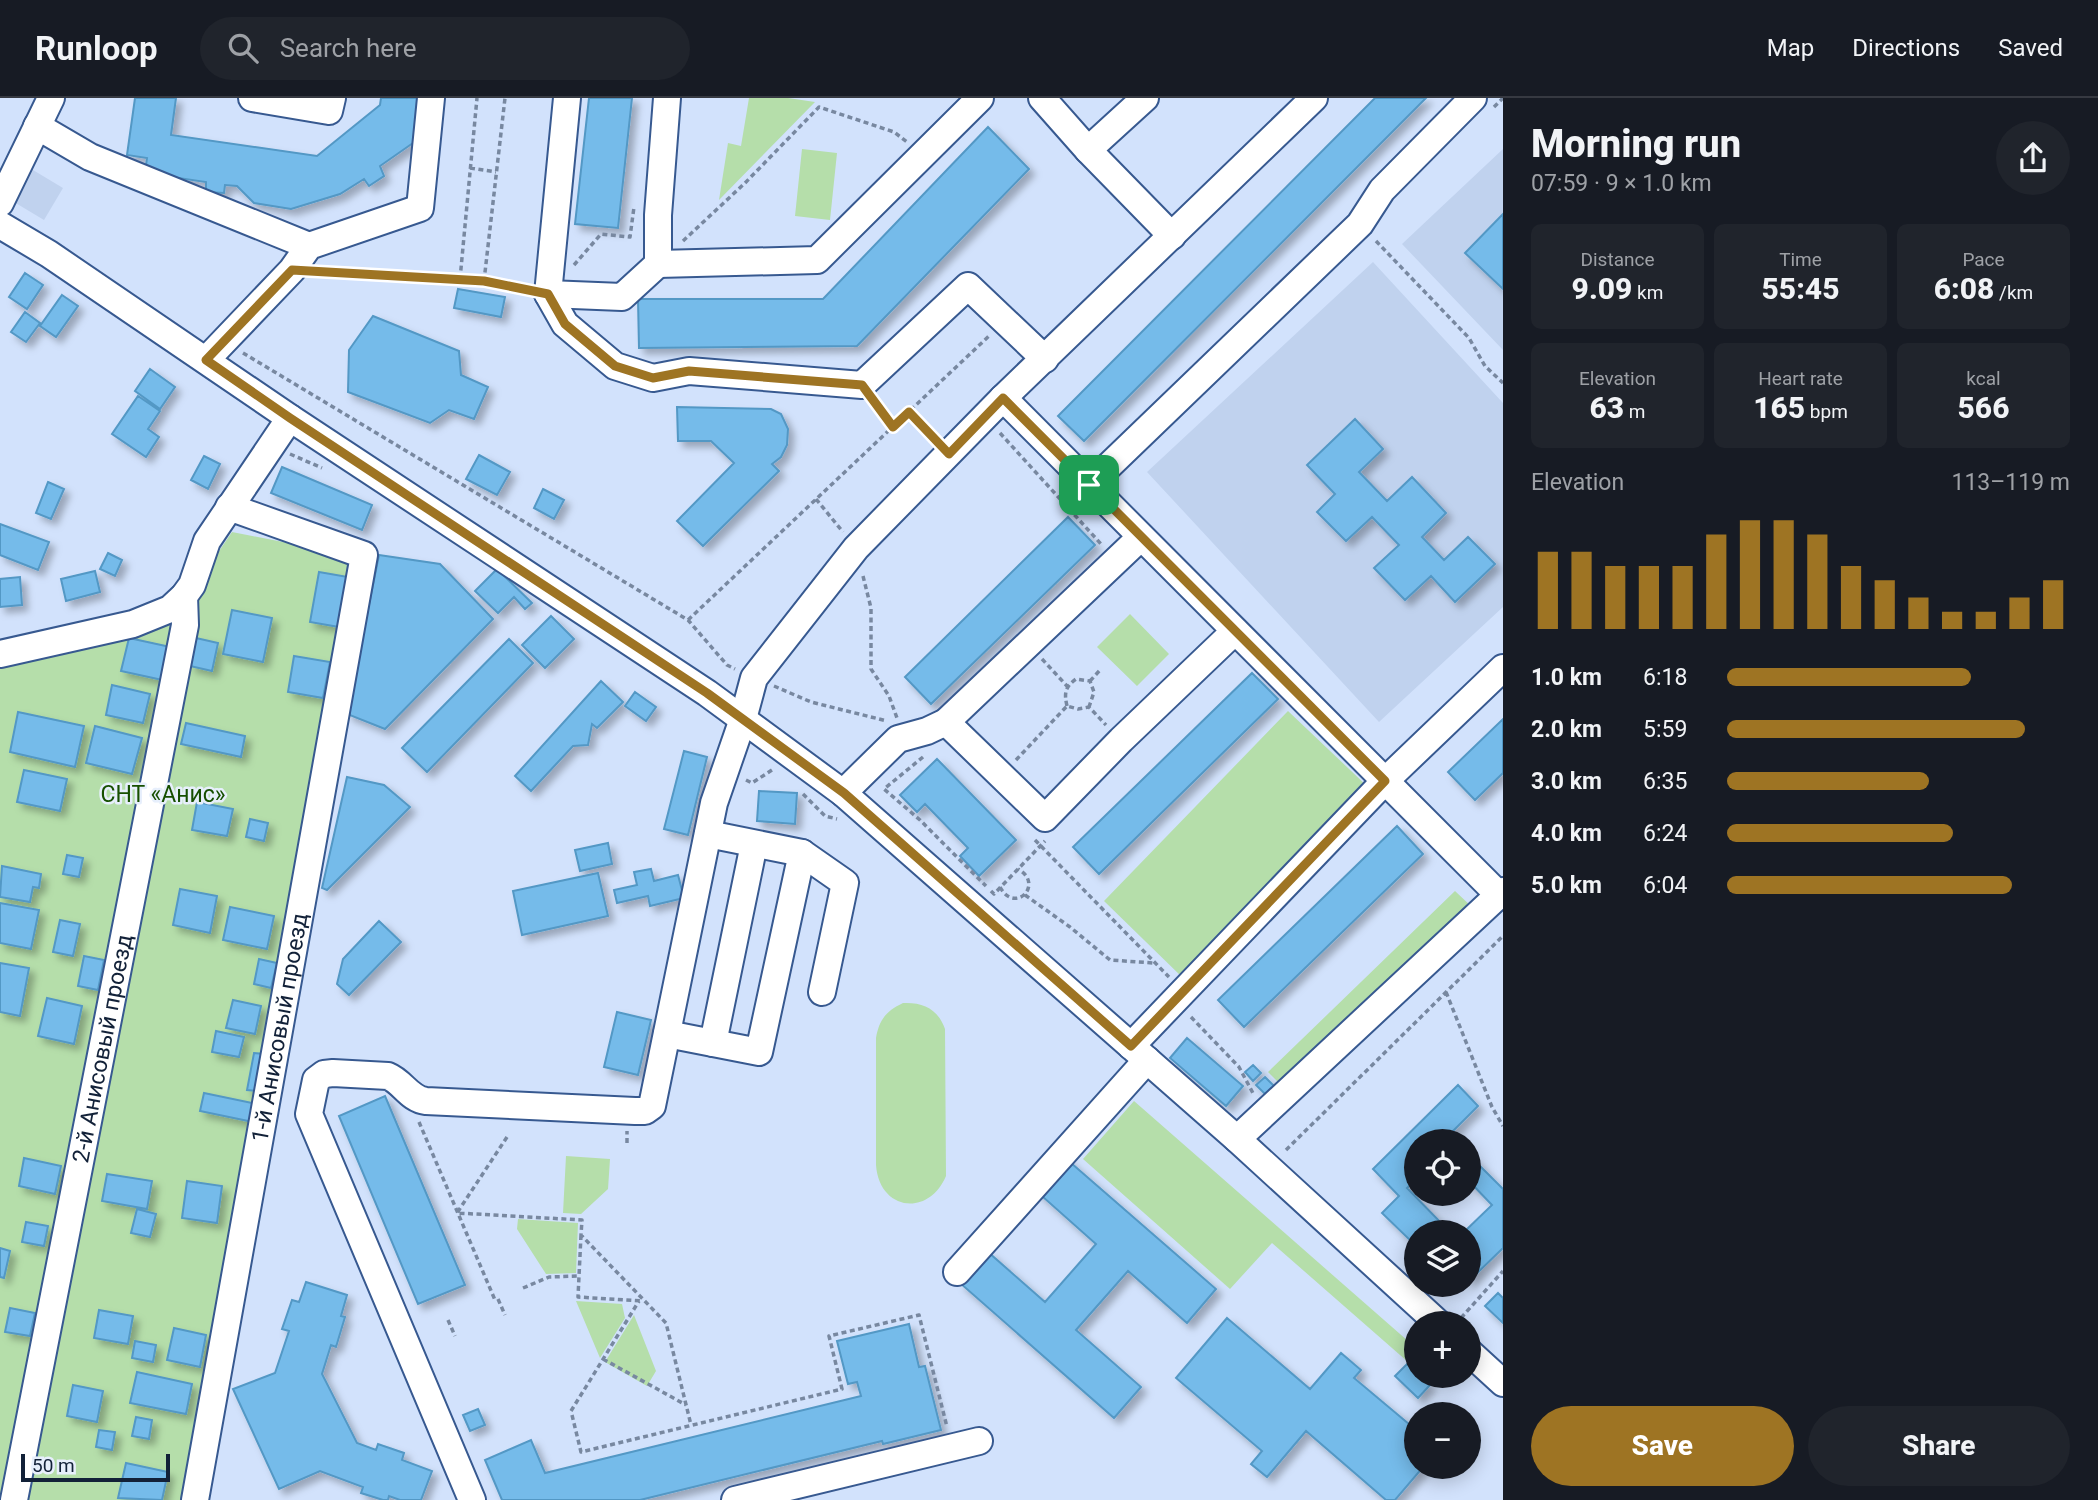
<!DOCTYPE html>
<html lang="en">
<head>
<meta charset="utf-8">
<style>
	:root { --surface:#171b24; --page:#20242c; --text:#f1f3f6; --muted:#9ea1a6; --line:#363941; --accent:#9e7423 }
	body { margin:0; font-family:Roboto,sans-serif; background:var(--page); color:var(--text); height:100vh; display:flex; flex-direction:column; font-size:26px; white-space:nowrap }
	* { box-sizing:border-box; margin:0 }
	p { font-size:23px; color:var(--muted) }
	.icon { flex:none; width:38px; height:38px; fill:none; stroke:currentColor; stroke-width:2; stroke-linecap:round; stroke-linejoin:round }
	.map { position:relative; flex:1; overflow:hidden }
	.sheet { display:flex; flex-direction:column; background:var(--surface); width:595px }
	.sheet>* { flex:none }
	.fabs { position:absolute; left:1404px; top:1031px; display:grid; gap:14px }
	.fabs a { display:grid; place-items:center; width:77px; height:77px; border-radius:50%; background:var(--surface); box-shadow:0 4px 18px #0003; font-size:35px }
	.scale { position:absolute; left:21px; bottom:18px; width:149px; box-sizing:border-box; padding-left:7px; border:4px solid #122138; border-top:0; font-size:19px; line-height:24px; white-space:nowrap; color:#122138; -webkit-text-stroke:5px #e7effc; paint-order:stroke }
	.pin { position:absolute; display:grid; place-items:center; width:60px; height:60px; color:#fff; margin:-30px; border-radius:14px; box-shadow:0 4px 10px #0006 }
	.round { display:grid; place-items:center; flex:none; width:74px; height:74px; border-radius:37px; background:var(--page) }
	.head { display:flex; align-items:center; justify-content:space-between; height:119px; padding:0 28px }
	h1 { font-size:38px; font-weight:800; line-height:52px }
	.figures { display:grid; grid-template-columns:repeat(3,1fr); gap:10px; height:119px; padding:7px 28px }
	.figures div { display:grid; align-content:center; border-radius:10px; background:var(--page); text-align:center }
	.figures b { font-size:30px; font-weight:800 }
	.figures small { font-size:19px; font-weight:400 }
	.figures p { font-size:19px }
	.chart { height:196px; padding:14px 28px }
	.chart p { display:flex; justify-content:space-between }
	.chart svg { width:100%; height:126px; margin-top:7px; stroke:var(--accent); stroke-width:6 }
	.cta { display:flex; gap:14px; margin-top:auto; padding:14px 28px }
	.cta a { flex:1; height:80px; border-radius:42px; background:var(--accent); color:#fff; font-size:28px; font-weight:800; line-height:80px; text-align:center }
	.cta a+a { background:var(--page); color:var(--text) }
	ul { padding:0 28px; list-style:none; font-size:23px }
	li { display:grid; grid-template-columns:112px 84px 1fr; align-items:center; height:52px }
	li i { height:18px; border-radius:9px; background:var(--accent) }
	header { display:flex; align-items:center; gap:42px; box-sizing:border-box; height:98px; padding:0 35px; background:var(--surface); border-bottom:2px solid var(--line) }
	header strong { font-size:33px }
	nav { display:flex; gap:38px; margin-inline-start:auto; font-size:24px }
	.search { width:490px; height:63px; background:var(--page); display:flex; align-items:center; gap:18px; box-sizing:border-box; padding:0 24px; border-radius:38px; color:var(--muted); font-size:26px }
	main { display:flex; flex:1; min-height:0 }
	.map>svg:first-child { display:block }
	.built { fill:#c0d2ee }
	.green { fill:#b5deaa }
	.building { fill:#75bbea; stroke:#5398c5; stroke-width:2; filter:url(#shadow) }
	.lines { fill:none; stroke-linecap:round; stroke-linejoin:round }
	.minor-casing { stroke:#375990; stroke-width:30 }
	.path { stroke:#7888a0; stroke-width:3.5; stroke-dasharray:5 3.5; stroke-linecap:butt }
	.minor { stroke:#fff; stroke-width:26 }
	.route-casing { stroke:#fff; stroke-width:14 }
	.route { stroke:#9e7423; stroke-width:9 }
	.labels { text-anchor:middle; stroke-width:5; stroke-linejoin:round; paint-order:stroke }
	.park-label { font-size:23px; fill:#164f00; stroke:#e7effc }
	.street-label { font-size:23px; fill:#122138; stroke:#e7effc }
</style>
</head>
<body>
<header>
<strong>Runloop</strong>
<div class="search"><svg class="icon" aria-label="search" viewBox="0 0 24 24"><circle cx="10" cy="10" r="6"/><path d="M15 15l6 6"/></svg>Search here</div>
<nav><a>Map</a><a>Directions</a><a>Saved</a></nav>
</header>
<main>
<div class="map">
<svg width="1503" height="1402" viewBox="0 0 1503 1402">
	<defs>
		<filter id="shadow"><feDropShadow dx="5.5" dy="5.5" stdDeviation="3.5" flood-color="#0004"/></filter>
	</defs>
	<rect width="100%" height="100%" fill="#d2e2fc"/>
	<path class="built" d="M1503,51V252L1402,146Z
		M23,66L63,90L44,122L4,98Z
		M1373,164L1503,305V509L1379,624L1147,374Z"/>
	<path class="green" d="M749,0H788L815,4L719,102L728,45L741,48Z
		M802,51L837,55L830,122L795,118Z
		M232,434L369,461L205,1402H0V565L148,530L202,478Z
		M1130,516L1169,556L1137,588L1097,549Z
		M1288,613L1369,690L1184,881L1104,803Z
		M1455,793L1473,810L1286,992L1268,974Z
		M903,905C923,904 938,911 945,931L946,1078C928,1120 879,1112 876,1067V940C879,922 886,913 903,905Z
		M1134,1003L1416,1250V1271L1272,1145L1230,1191L1083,1061Z
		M566,1058L610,1061L608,1091L581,1116L563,1115Z
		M518,1121L578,1125L576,1175L546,1176L517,1131Z
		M576,1203L622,1206L625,1220L600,1260Z
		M634,1217L656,1273L647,1288L605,1264Z"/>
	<path class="building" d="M135,0H176L171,37L317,58L380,7L381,0H419L413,45L380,68L384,78L369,88L364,81L340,96L291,111L254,105L237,88L225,87L224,95L206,94V84L145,75L147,60L127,57Z
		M589,0H632L618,130L575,126Z
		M1375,0H1426L1084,343L1058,318Z
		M988,29L1029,71L857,248L639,250L638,201H823Z
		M1503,116V191L1465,155Z
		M25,175L43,187L27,211L9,199Z
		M458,191L505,199L501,219L454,210Z
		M62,197L78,208L56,239L40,228Z
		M25,214L40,225L26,244L11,234Z
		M373,218L459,253L461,277L488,289L474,321L449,312L430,325L348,294L349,252Z
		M150,271L175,289L160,311L135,293Z
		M138,298L160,313L148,331L159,339L146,359L112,336Z
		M677,309L771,311L781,316L788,331L787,347L781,359L772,366L779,373L703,448L677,423L734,365L711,343H678Z
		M1355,321L1383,351L1359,374L1387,403L1412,379L1446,415L1422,439L1444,462L1468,439L1495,466L1455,504L1431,478L1405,502L1374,470L1399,447L1372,419L1346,443L1317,414L1335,396L1307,367Z
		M479,357L510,374L497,397L466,381Z
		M204,358L220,366L208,391L191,382Z
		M282,369L372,407L362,432L271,395Z
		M48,384L64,391L51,421L36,415Z
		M543,391L564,402L554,421L534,410Z
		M1068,419L1095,447L931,606L905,579Z
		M0,426L49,444L38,472L0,457Z
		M108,455L122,462L115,478L100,471Z
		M379,457L440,466L493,521L385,631L347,616Z
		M497,471L532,505L525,511L514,499L498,515L475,493Z
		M95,473L100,494L66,503L61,481Z
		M319,474L348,479L339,529L310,524Z
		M20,479L22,507L0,509V481Z
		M232,512L272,520L263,564L223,556Z
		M551,518L574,541L545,570L522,547Z
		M129,540L175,550L167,583L121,573Z
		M196,540L218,545L212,573L190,568Z
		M509,541L533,565L427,674L402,650Z
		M294,558L330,564L323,600L288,594Z
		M1252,575L1278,601L1099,776L1073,749Z
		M601,583L623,604L597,630L592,626L588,647L573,648L531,693L515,678Z
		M112,587L150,596L143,625L106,617Z
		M635,594L656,609L646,623L625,608Z
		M18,614L84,628L75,669L10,654Z
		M1503,621V675L1475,702L1448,674Z
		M186,625L245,638L241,659L181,646Z
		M95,628L142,640L132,676L86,665Z
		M684,653L707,659L688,737L664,731Z
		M937,661L1016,742L979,778L960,758L968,750L925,706L917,714L900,697Z
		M24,672L67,681L60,713L17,704Z
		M347,679L384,687L410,709L327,792L322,790Z
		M759,693L797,695L795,726L757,723Z
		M197,704L233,711L227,738L192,732Z
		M250,721L268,725L264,743L246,739Z
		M1397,728L1423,756L1244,929L1218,902Z
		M608,745L612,766L580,773L575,752Z
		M67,757L83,760L79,779L63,776Z
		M2,768L41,776L39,790L33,789L30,804L0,799Z
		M651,771L654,783L678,777L684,800L650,808L648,798L617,805L614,792L637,787L634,774Z
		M598,775L608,818L522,837L513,793Z
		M180,791L217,798L210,835L173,827Z
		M0,805L39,812L31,851L0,845Z
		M230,809L274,818L267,851L223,842Z
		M60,822L80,826L73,858L53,854Z
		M379,823L401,844L349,897L337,886L343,861Z
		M84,858L104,862L98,892L78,888Z
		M259,861L277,865L271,890L254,886Z
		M0,865L29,870L20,918L0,914Z
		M47,900L82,908L74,946L38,938Z
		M233,902L261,908L255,936L226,930Z
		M617,914L651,922L638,977L604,969Z
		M216,933L244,939L239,959L212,954Z
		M1187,940L1243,988L1226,1008L1170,960Z
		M254,955L264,956L257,993L247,992Z
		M1253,967L1261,975L1253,983L1245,974Z
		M1265,979L1277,991L1268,999L1256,987Z
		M1458,987L1478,1008L1446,1040L1449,1043H1416V1082L1407,1090L1450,1134H1416V1148L1382,1115L1399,1098L1373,1071Z
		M204,995L257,1006L253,1024L200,1013Z
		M385,998L465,1187L418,1206L339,1018Z
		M1063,1058L1216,1191L1187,1225L1128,1173L1076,1232L1141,1289L1114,1320L960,1185L988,1154L1045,1204L1096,1146L1034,1091Z
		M24,1060L61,1068L55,1096L19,1088Z
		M1472,1060L1503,1091V1150L1468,1184V1134H1464L1492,1107L1468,1082V1064Z
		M107,1076L152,1083L147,1111L102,1103Z
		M187,1083L222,1088L217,1125L182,1120Z
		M137,1111L156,1116L150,1139L131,1135Z
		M26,1124L48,1128L44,1148L22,1144Z
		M0,1150L10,1153L4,1180L0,1179Z
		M306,1184L347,1197L341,1218L345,1219L336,1249L331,1247L322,1276L357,1345L376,1352L378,1346L404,1355L402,1362L432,1373L421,1402H400L389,1398L388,1402H383L361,1395L363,1389L320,1373L279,1391L233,1291L275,1275L289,1233L282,1231L292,1202L299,1204Z
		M1498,1195L1503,1200V1225L1485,1208Z
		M10,1210L35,1215L30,1238L5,1234Z
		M99,1212L133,1218L128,1246L94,1240Z
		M1227,1220L1310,1291L1341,1255L1361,1272L1354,1280L1416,1332V1368H1424L1395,1402H1386L1306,1333L1267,1379L1251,1366L1262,1353L1176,1280Z
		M909,1226L919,1269L925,1268L941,1332L883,1346L882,1343L640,1402H502L485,1362L531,1342L545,1375L861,1298L857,1284L848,1286L837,1243Z
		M174,1230L206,1237L200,1269L167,1262Z
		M135,1243L156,1247L153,1264L132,1260Z
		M1407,1266L1416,1274V1278H1419L1430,1287L1418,1300L1395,1278Z
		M137,1274L192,1286L186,1316L130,1305Z
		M73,1287L103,1293L97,1324L67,1318Z
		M478,1311L485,1327L470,1333L463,1317Z
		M136,1319L152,1322L149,1341L132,1338Z
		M99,1332L115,1334L112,1352L96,1349Z
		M126,1365L168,1374L162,1402L118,1400Z"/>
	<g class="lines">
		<g class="minor-casing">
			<g id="minor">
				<path d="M252,0L329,13L332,0"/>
				<path d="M567,0L548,196L565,226L615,268L653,280L689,273L862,287L968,188L1045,261"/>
				<path d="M1042,0L1088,52L1145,0"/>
				<path d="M37,28L90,59L309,148"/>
				<path d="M1088,52L1172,138"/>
				<path d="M0,105L51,0"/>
				<path d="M0,127L49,156L290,320L707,595L843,695L1237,1041L1438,1225"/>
				<path d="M658,166L817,162L980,0"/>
				<path d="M548,196L622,199L658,166V117L667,0"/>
				<path d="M206,262L292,172L309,148L420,110L431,0"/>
				<path d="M1003,300L1499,797"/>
				<path d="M1089,387L1360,126L1382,92L1473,0"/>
				<path d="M0,556L133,526L170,511L184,498L192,487L207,443L290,320"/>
				<path d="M946,624L1045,720L1121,642L1235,533"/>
				<path d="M843,695L898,641L927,633L946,624L1141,439"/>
				<path d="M802,755L845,785L822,894"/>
				<path d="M667,936L759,954L802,755L708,736"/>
				<path d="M713,945L754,746"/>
				<path d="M1131,948L1385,683L1503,570"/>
				<path d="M1237,1041L1503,793"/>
				<path d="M957,1174L1147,962"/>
				<path d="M1468,1253L1503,1285"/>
				<path id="s1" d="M14,1402L185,527L184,498"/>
				<path id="s2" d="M195,1402L364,457L229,409"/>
				<path d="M472,1402L309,1016L316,982L324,976L333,975L388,978C403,984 409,1001 426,1003L635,1013H645L652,1008L714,705L743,621L754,580L856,450L1003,300L1314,0"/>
				<path d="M735,1402L979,1343"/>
			</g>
		</g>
		<path class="path" d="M1494,9L1503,0
			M470,70L496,74
			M683,143L745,85L819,9L894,34L907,44
			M1376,143L1469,240L1485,268L1503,285
			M574,167L601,136L630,139L634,109
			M319,173L484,183L527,192
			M460,181L477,0
			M484,183L505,0
			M243,255L688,522L727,567L735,571
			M876,305L893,329
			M909,314L934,340
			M1000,335L1101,446
			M290,356L322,370
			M816,401L843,434
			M863,478L871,510V571L889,598L897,620
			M688,522L989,238
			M1042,561L1067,588
			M1090,583L1101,571
			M774,588L811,604L887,623
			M1067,608C1064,595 1065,589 1076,581L1090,583L1094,594L1089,609
			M923,659L884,691L920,722L986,788
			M1016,662L1067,608L1078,611L1089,609L1106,627
			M746,682L752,685L772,672
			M803,696L825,718L837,721
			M1035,742L1169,879
			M1000,789C1015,817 1045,786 1018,771
			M991,793L994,796L1045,743
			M1025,797L1070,829L1110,862L1154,865
			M1446,894L1492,1009L1503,1028
			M1191,919L1239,969L1254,997
			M419,1024L495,1202
			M507,1039L457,1115L582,1122L581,1137L666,1225L691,1327
			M627,1045V1033
			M1286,1052L1503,838
			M581,1137L578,1199L643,1203
			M523,1190L549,1179L579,1178
			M498,1201L505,1217
			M1461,1220L1503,1173
			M448,1222L455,1238
			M603,1261L686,1307
			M571,1313L639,1203
			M572,1317L581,1354L842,1291L829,1238L919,1217L947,1329"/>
		<use href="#minor" class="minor"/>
	</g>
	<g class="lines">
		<g class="route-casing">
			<path id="route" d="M292,172L484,183L548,196L565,226L615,268L653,280L689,273L862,287L893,329L909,314L949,356L1003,300L1385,683L1131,948L844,695L707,595L290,320L206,262Z"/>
		</g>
		<use href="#route" class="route"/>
	</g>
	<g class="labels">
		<g class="park-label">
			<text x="163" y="704">СНТ «Анис»</text>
		</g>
		<g class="street-label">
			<text dy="8" stroke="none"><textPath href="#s2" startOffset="480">1-й Анисовый проезд</textPath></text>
			<text dy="8" stroke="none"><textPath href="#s1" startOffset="460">2-й Анисовый проезд</textPath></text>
		</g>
	</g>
</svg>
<div class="fabs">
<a><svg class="icon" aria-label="locate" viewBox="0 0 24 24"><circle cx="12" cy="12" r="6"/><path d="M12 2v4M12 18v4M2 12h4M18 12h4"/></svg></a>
<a><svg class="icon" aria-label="layers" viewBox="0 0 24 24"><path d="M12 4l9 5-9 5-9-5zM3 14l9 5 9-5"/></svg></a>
<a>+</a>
<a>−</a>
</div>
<div class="scale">50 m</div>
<div class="pin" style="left:1089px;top:387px;background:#1e9e55"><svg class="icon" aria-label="arrive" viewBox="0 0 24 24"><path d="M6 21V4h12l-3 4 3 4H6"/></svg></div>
</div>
<section class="sheet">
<div class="head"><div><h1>Morning run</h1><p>07:59 · 9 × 1.0 km</p></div><a class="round"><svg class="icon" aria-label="share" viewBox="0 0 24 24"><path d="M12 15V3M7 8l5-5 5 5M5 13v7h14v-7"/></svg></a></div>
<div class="figures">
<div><p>Distance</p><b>9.09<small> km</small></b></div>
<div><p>Time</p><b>55:45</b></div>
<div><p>Pace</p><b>6:08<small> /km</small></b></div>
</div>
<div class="figures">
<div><p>Elevation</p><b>63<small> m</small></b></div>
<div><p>Heart rate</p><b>165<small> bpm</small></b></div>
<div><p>kcal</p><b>566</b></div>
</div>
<div class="chart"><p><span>Elevation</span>113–119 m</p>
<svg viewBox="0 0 160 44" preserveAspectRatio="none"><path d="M5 44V17M15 44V17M25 44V22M35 44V22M45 44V22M55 44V11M65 44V6M75 44V6M85 44V11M95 44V22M105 44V27M115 44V33M125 44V38M135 44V38M145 44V33M155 44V27"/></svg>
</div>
<ul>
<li><b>1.0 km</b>6:18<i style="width:71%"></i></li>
<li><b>2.0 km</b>5:59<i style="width:87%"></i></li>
<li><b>3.0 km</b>6:35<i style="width:59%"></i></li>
<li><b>4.0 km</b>6:24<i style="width:66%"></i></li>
<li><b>5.0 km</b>6:04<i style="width:83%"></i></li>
</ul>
<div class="cta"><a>Save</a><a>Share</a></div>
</section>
</main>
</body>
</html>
